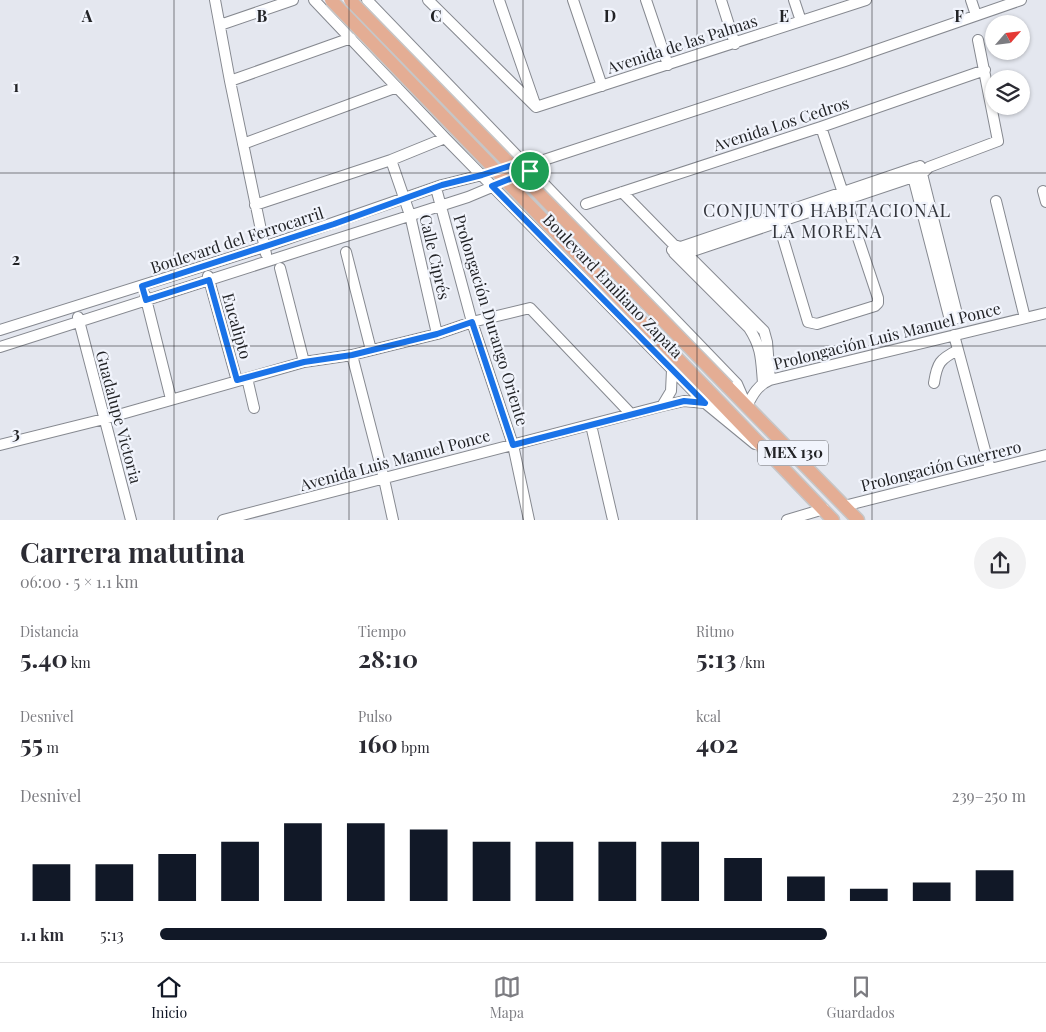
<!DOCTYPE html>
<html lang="es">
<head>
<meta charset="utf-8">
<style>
	:root { --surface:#fff; --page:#f2f2f3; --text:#2b2b33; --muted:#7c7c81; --line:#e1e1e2; --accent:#111827 }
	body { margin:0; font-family:"Playfair Display",serif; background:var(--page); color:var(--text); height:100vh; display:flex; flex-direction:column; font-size:19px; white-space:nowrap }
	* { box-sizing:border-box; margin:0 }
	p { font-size:16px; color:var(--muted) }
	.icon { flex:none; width:28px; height:28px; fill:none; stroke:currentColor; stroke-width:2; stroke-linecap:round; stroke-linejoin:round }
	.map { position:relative; height:520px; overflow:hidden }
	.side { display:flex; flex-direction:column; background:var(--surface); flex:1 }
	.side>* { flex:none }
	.needle { width:32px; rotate:62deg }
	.fabs { position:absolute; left:985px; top:15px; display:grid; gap:10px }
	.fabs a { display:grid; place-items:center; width:45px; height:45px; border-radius:50%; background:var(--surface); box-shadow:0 1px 4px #0004; font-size:25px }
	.pin { position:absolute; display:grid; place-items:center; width:42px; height:42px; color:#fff; margin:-21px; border:2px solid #fff; border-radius:50%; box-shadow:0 1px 5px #0007 }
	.round { display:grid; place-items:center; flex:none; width:52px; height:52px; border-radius:26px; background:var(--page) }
	.summary { display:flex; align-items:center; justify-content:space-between; height:85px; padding:0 20px }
	h1 { font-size:28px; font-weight:700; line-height:38px }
	.metrics { display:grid; grid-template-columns:repeat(3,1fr); gap:8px; height:85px; padding:5px 20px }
	.metrics div { display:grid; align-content:center }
	.metrics b { font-size:25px; font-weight:700 }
	.metrics small { font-size:14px; font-weight:400 }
	.metrics p { font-size:14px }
	.chart { height:140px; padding:10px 20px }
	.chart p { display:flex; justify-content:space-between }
	.chart svg { width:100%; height:90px; margin-top:5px; stroke:var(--accent); stroke-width:6 }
	ul { padding:0 20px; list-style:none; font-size:16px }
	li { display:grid; grid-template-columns:80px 60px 1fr; align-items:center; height:38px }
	li i { height:12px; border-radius:6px; background:var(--accent) }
	.tabs { display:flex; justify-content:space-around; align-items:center; height:70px; border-top:1px solid var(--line); background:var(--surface); font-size:14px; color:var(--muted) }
	.tabs a { display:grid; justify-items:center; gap:2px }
	.tabs .on { color:var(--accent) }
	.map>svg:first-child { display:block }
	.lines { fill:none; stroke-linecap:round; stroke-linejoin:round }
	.minor-casing { stroke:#868990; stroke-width:12 }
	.major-casing { stroke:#c6c6c7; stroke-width:15 }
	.minor { stroke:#fff; stroke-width:10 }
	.major { stroke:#e4ad94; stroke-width:12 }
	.major-bridge-casing { stroke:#c6c6c7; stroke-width:15; stroke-linecap:butt }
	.major-bridge { stroke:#e4ad94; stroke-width:12 }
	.route-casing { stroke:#fff; stroke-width:10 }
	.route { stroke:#1a73e8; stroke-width:6 }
	.grid { fill:none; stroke:#222326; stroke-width:1; stroke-opacity:0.55 }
	.labels { text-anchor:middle; stroke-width:4.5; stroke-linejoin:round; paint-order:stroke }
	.shield { fill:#f1f4fc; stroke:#606266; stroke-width:1 }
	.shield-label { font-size:15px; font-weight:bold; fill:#222326 }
	.street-label { font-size:16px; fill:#222326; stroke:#f1f4fc }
	.neighbourhood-label { font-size:18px; letter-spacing:1px; fill:#34363c; stroke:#f1f4fc }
	.grid-label { font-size:16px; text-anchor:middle; font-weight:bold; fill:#222326; stroke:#f1f4fc; stroke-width:4.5; stroke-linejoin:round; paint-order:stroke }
</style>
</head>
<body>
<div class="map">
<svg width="1046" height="520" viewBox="0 0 1046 520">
	<rect width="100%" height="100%" fill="#e4e7ef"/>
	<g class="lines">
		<g class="minor-casing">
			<path id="minor" d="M215,0L230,81L266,254
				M314,0L445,138L705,403L755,444
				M367,0L737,384L744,400
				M428,0L536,107
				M499,0L535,104
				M573,0L602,86
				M646,0L668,65
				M721,0L735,44
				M794,0L801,21
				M971,0L976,15
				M220,25L293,0
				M230,81L351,38
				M536,107L866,0
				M243,144L397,87
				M391,160L410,215L437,334
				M911,169L950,320L958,318L920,166
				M436,188L472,322L513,445L529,520
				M1043,191L1046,202
				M622,192L674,245L680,247L764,331L767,342L770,380
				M996,201L1025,318
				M586,204L821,127L985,70
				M255,205L391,160L445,138
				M776,215L808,322L817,324L875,306L878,303V298L821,127
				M672,250L917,167
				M346,252L371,350
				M674,253L749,328C762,348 761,360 763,383
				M678,256L922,174L929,167L998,141L978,40
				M280,268L304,362
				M208,276L237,381
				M145,295L171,399
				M78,317L131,520
				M0,330L264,247L442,185L482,175L522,162L535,163L562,154L845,61L1021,0
				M954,335L990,469
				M0,347L468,197L530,171L535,163
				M352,355L384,479L393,520
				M247,378L254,408
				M934,383C937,363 940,359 958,350
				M662,406L671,391L672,370
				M747,406C753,394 758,385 770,380L1046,313
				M591,425L613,520
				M0,445L104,419L304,362L352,355L437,334L472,322L530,308L631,414
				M844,506L1046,455
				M223,520L662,406L684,401L705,403
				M787,520L824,509"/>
		</g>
		<g class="major-casing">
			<path id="major" d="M728,387L858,520
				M707,389L833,520"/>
		</g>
		<use href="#minor" class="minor"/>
		<use href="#major" class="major"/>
		<g class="major-bridge-casing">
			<path id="major-bridge" d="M331,0L707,389
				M350,0L728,387"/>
		</g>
		<use href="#major-bridge" class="major-bridge"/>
	</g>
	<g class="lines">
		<g class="route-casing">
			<path id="route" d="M522,162L530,171L492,186L705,403L684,401L513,445L472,322L437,334L352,355L304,362L237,380L209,280L146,300L142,286L334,224L442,185L482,175Z"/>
		</g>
		<use href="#route" class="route"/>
	</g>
	<path class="grid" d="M174,0V520M349,0V520M523,0V520M697,0V520M872,0V520M0,173H1046M0,346H1046"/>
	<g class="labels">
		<rect class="shield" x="758" y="440.5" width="70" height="25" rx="4"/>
		<g class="shield-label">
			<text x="793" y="458">MEX 130</text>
		</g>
		<g class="street-label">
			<text transform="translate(682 44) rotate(-18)" y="6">Avenida de las Palmas</text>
			<text transform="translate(781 124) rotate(-18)" y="6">Avenida Los Cedros</text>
			<text transform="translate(237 240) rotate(-18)" y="6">Boulevard del Ferrocarril</text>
			<text transform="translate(435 257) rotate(77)" y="6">Calle Ciprés</text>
			<text transform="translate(613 286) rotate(46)" y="6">Boulevard Emiliano Zapata</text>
			<text transform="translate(491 320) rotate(73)" y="6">Prolongación Durango Oriente</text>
			<text transform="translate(237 326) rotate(74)" y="6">Eucalipto</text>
			<text transform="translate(887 336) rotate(-14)" y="6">Prolongación Luis Manuel Ponce</text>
			<text transform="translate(119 417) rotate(75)" y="6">Guadalupe Victoria</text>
			<text transform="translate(395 460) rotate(-15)" y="6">Avenida Luis Manuel Ponce</text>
			<text transform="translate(941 466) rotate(-14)" y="6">Prolongación Guerrero</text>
		</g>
		<g class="neighbourhood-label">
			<text x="827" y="217">CONJUNTO HABITACIONAL<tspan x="827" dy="21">LA MORENA</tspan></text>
		</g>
	</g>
	<g class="grid-label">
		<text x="87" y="22">A</text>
		<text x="262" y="22">B</text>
		<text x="436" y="22">C</text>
		<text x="610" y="22">D</text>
		<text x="784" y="22">E</text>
		<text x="959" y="22">F</text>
		<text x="16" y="92">1</text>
		<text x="16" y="265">2</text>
		<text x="16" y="439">3</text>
	</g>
</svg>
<div class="fabs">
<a><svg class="needle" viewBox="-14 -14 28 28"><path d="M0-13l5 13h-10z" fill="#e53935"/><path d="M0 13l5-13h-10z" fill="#7c7c81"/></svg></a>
<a><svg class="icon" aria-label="layers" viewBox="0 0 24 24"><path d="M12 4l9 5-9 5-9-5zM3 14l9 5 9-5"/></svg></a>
</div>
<div class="pin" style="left:530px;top:171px;background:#1e9e55"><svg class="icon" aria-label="arrive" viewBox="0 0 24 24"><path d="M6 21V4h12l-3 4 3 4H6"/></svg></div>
</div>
<section class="side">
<div class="summary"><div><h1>Carrera matutina</h1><p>06:00 · 5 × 1.1 km</p></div><a class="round"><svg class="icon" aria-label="share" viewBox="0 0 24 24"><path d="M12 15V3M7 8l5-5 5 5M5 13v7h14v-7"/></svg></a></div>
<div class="metrics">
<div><p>Distancia</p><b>5.40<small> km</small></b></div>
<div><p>Tiempo</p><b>28:10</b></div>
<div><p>Ritmo</p><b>5:13<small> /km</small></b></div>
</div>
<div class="metrics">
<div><p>Desnivel</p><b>55<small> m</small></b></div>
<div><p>Pulso</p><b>160<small> bpm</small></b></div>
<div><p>kcal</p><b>402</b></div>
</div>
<div class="chart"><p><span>Desnivel</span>239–250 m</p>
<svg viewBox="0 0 160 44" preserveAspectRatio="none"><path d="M5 44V26M15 44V26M25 44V21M35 44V15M45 44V6M55 44V6M65 44V9M75 44V15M85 44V15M95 44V15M105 44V15M115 44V23M125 44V32M135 44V38M145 44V35M155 44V29"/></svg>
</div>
<ul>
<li><b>1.1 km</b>5:13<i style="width:77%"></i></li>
</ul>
</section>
<nav class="tabs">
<a class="on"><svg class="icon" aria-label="home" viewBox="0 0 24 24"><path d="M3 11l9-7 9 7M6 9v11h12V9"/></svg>Inicio</a>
<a><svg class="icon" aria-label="map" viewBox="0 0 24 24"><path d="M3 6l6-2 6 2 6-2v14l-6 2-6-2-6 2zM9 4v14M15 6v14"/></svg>Mapa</a>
<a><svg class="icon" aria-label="saved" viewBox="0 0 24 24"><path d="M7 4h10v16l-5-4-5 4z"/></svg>Guardados</a>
</nav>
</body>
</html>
